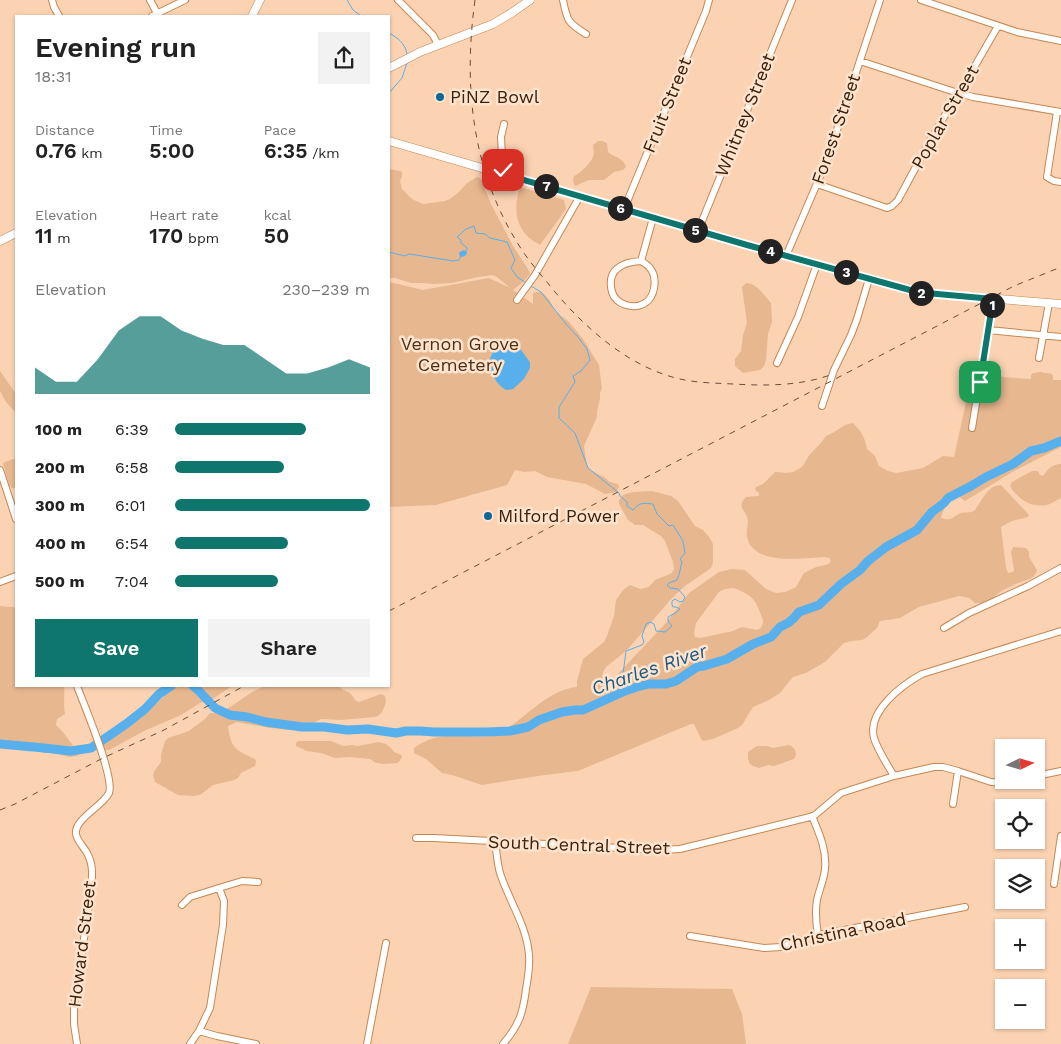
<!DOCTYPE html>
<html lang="en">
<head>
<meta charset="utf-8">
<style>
	:root { --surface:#fff; --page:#f2f2f2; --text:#222; --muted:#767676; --accent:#0f766e }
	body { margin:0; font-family:"Work Sans",sans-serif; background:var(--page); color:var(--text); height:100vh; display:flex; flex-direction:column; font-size:19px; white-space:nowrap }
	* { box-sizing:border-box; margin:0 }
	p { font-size:16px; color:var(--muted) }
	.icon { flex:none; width:28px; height:28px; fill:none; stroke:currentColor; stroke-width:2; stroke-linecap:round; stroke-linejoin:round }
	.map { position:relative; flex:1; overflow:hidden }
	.side { position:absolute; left:15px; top:15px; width:375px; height:672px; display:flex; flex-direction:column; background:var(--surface); border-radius:0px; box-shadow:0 1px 4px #0004 }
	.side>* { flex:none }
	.needle { width:32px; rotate:85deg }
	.controls { position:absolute; left:995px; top:739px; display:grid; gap:10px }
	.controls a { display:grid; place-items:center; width:50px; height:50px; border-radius:0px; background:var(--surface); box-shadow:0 1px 4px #0004; font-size:25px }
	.pin { position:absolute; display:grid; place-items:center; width:42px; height:42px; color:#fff; margin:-21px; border-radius:10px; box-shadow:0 2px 8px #0006 }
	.km { position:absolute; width:25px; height:25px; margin:-12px; border-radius:50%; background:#222; color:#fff; font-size:14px; line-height:25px; text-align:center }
	.round { display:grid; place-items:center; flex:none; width:52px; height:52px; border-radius:0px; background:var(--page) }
	.head { display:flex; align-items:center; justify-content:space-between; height:85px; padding:0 20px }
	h1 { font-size:28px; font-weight:600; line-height:38px }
	.metrics { display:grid; grid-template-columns:repeat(3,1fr); gap:8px; height:85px; padding:5px 20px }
	.metrics div { display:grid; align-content:center }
	.metrics b { font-size:21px; font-weight:600 }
	.metrics small { font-size:14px; font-weight:400 }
	.metrics p { font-size:14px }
	.chart { height:140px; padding:10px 20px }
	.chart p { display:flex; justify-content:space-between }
	.chart svg { width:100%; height:90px; margin-top:5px; fill:var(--accent); opacity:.7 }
	.primary-button { display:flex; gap:10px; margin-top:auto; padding:10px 20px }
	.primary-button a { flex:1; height:58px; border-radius:0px; background:var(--accent); color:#fff; font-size:20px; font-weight:600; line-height:58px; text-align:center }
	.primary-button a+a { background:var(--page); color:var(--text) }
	ul { padding:0 20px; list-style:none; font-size:16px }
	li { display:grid; grid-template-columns:80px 60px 1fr; align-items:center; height:38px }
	li i { height:12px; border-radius:6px; background:var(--accent) }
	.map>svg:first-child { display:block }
	.green { fill:#e7b78f; fill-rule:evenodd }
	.water { fill:#57b0ec }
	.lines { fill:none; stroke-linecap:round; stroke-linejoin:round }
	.stream { stroke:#57b0ec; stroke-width:1 }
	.canal { stroke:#57b0ec; stroke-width:5.5 }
	.river { stroke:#57b0ec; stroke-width:9 }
	.minor-casing { stroke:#c58752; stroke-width:8 }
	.major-casing { stroke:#c58752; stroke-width:9 }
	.minor { stroke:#fff; stroke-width:6 }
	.major { stroke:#fff; stroke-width:8 }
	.rail { stroke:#6b4e35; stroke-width:1; stroke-dasharray:6 6; stroke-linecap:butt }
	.route-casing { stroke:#fff; stroke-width:10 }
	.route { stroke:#0f766e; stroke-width:6 }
	.poi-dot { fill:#116798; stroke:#fee3ce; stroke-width:2 }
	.labels { text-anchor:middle; stroke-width:5; stroke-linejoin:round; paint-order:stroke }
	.poi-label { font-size:18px; fill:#3b220b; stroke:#fee3ce; text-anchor:start }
	.street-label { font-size:18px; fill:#3b220b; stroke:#fee3ce }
	.park-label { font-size:18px; fill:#4e2f13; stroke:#fee3ce }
	.water-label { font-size:19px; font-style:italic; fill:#195a82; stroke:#fee3ce }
</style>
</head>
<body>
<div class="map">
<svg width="1061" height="1044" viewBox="0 0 1061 1044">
	<rect width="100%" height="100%" fill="#fbd3b3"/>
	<path class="green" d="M598,141H602L607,143L608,152C615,158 623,157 626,167L623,170L614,172L604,180H589L575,186L573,181L574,176C581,173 592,162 594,154C594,151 593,148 593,145Z
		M389,169L400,171L402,172V177L400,181L402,189L412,199L423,204L445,201L450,199L459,192L467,183L477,177L481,179L491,204L513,246L528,269L530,274L523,282L513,290L533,304V293L536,292H541L544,294L550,301L555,311L569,322L583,339L599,365L602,389L600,393V399L597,412V417L584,446L587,466L590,470L604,477L610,482L618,484L619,487L616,492L605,494L586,484L547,477L535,471L524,472L515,470L507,485L436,505L389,507V282L423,290L489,278L510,288L497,277L492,275L478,277L452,283L433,284L422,283H411L395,278H389Z
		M520,187L564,200L566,209L540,245C516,233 512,211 520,187Z
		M746,283L752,284L759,289L771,303L772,322L768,334L766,360L764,366L760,370L743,373L735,366V359L741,351L743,335L747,323L742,287Z
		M0,371L16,394V413L6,402L0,391Z
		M1041,372C1045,374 1049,372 1053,375V380H1061V447L1014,471L965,501L958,496C949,501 943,508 941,518C953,522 952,516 961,513C965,512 970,513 974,511C982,502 987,485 1001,485L1029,515L1028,517L1012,521L1001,527L1006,568L1008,573L1013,572L1014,570L1011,552L1013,547L1026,548L1029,552V557L1037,570C1035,579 1026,580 1018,583C1008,587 996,593 991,601L983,603H975L969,598L959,596L919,607L900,618L880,621L877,628L866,638L862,640L852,641L844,643L825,662L806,673L793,677L780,693L769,700L753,707L742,725L738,728L713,739L703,741L701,739L694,724H691L578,771L545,775L482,785L452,775L442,773L426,759L414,753V748C419,745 423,742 428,740C439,735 454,736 466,736C476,736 488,739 497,734C525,721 545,690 577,687V681L583,659L604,642L607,636L614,616L616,600L624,589L630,585L640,589L649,587L655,580L672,573L674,569L673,562L665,541L661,536L643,525H635L628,520L619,504V500L623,495L633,492L652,491L671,496L678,501L695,526L703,530L709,537L713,544V562L711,568L685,586L673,597L626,651L606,667L603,672L602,677L607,681H614L613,679L666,623L689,593L719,572L732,569L745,570L766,589L776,593L785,592L796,587L804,573L816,567L829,564L831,560L829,558L824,557C803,558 753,566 747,537C746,532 748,526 748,521C747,510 735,508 746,497L759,496V493L755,490L756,487L763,484L775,472H778L786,473L793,472L802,467L810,454L820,444L826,436C836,433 842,424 853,423C861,431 865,437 867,449L875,456L879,466L888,471L896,473L923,468L943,456L954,457L972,375L1031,379V375L1033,373ZM734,588C755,597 755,599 763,620V623L761,628L757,630L742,627L733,631L700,638L695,637L694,633L696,623L719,592L725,589Z
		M16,458V488H12L9,485L3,463L5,462Z
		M1061,464V498C1057,500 1051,504 1047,505C1030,508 1018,499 1010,486L1012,482L1032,471H1038L1040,475L1043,476C1049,468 1050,465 1061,464Z
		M0,606L9,607H14L16,609V686H64C65,696 63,705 65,714L57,719L56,725L62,731L78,752L79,754L77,756L70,757L52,753H44L36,750L0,748Z
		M168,686H232L214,698L200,703L181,715L144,731L109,750H103L102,744L136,721L162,698L168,689Z
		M267,686H339C343,691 348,691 351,694C355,698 353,700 359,702L381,694L385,696L386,702L385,705L382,712L378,716L375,717L341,720L321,719L315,722L312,731L291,730L270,728L237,722L228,726C231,749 236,750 255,759L256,761L255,766L241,773L238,778L234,780L213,785L200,795L194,796L178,795L155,782L153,775L155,770L161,762V755L165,741L168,738L189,731L205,719L210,713C229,715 247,690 267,686Z
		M298,741H331L343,746L352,745L358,746L379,742L386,744L392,749L394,752L401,755L402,757L399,762L397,763L384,764L376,763L370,759L350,757L335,758L321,753L307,751L296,746V743Z
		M789,745C795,747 798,753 794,759L774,766L768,765L759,768L753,766L749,763L748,758V752L757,746H767L773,748Z
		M591,987L732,989L742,1014L746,1044H568Z"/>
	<path class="water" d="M507,346H516L521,350L530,362V368L524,379L513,389L506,390C495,384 485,366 492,354C495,349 502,348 507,346Z"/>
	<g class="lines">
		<path class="stream" d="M347,0L353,10L361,16
			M389,33C398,38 405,43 407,54
			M389,93L402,78L407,63
			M389,252L405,256L409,254L416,255L453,261L459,260L462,254
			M464,253L467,250V248L461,243V240L457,237L466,229L474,226L476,233L485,234L490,238L507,242L515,260L511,268L517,277L525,282
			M531,286L541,292L566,324L578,337L587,349L590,360L581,371L573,376L575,382L559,407V418L575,433L588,468L619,493L620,496L627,502V506L633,510C640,502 643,503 653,504L657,514L669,526L673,525L683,541L685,553L680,559L682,562C680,568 680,574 677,580L669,583L667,585L670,588L678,589L685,597L683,601L680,602L675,599L672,601V605L673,607H676L680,609L677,612L668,617V621L672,626L665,632L656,631L654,624L650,622L646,624L642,636L644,642L642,645L626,651L623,674L616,681L622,688L618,694"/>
		<path class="canal" d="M462,254L464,253"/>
		<path class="river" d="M193,686L198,690L215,708L230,715L247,717L266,722L302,727H324L347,730L368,729L396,733L406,731H421L434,732H487L510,731L528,727L539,720L562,712L575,710H583L625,691L637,687L649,684H666L676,681L697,667L704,666L727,659L753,644L771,637L780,627L788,623L794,618L799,612L819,605L841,584L860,570L868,561L886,547L917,530L932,512L944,503L948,498L971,486L986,477L1013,464L1031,451L1044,448L1061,441
			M0,744L44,748L71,751L91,748L126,724L145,709L159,694L171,686"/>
		<g class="minor-casing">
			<path id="minor" d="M52,0L54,7L59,16
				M150,0L157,13
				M398,0L433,35L438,45
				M563,0C567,21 568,23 586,34
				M921,0L1017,32L1061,41
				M152,16L185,0
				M860,61L958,93L973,97L1061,112
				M1057,112L1047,177L1054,181L1061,182
				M503,174L501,137L504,124
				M817,184L887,208L892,206L898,200L931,139L958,93L965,83L998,26
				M624,209L706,11L709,0
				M698,231L792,0
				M786,256L827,160L880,0
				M641,261C644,263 648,265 650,268C658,278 655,297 645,303C634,310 616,305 612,292C606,270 622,262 641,261L653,218
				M517,300L535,275L580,196
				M988,330L1061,337
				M1039,358L1049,303
				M777,363L798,317L817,264
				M822,406L834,370L851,335L857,319L869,279
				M972,428L993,299
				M0,470L16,519
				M0,582L16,576
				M944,628L969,613L1028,586L1061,568
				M894,776C887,764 878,751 874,738C867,711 902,685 922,674L1061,631
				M1036,776L1061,771
				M953,804L958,771
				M812,816C819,833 827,850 825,869C824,880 819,890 817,900C815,912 816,923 818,935
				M416,838H434L660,850L680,849L810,817L815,815L841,793L894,776L934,767H943L958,771L991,782L1011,783L1024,780
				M495,842C497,853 497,865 501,876C510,902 527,927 529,955C530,966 528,978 526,989C523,1014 519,1025 503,1044
				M1054,884L1061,836
				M182,905L190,897L219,888L242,881L258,882
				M690,936L764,948L781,947L818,935L965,907
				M199,1031L217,1036L256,1044
				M77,1044L74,1024V1006L91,891C92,878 94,865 87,853C84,847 77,841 76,834C74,819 103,806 109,793C115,777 84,705 77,686
				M190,1044L199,1031L210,1008L223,925L224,901L219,888
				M367,1044L386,943"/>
		</g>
		<g class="major-casing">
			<path id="major" d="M252,16L260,0
				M389,68L420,52L493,24L513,12L530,0
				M389,141L747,245L914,291L935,294L1061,304
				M0,241L16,233"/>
		</g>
		<use href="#minor" class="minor"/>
		<use href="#major" class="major"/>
		<path class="rail" d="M475,0C463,87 472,172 520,247C530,263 543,277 555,292C587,330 631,368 680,379C697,383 715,383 733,384C767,386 801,386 833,374
			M389,611L1014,286L1061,267
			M0,810L15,804L103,758L164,730L244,686"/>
	</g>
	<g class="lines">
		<g class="route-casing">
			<path id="route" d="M503,170V174L747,245L910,290L926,293L993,299L980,382"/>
		</g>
		<use href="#route" class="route"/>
	</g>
	<g class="poi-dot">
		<circle cx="440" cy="97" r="5"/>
		<circle cx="488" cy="516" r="5"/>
	</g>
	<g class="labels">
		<g class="poi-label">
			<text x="450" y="103">PiNZ Bowl</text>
			<text x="498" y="522">Milford Power</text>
		</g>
		<g class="street-label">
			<text transform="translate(667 105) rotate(-68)" y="6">Fruit Street</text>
			<text transform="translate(745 115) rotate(-68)" y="6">Whitney Street</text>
			<text transform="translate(945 117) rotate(-60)" y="6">Poplar Street</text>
			<text transform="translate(836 129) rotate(-71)" y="6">Forest Street</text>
			<text transform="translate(579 845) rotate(2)" y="6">South Central Street</text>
			<text transform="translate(843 932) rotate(-12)" y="6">Christina Road</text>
			<text transform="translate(82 944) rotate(-83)" y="6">Howard Street</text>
		</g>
		<g class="park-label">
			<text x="460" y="350">Vernon Grove<tspan x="460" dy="21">Cemetery</tspan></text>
		</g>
		<g class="water-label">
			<text transform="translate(649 669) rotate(-19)" y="7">Charles River</text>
		</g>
	</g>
</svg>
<div class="controls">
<a><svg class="needle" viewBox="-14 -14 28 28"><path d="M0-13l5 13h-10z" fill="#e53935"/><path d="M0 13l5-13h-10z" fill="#767676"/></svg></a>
<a><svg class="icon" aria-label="locate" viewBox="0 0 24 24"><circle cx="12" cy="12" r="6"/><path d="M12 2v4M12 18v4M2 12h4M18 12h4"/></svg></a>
<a><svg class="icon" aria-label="layers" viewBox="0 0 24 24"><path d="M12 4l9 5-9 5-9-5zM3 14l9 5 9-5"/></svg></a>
<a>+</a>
<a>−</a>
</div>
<div class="pin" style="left:980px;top:382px;background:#1e9e55"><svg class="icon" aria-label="arrive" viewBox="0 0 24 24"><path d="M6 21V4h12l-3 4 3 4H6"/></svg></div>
<div class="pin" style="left:503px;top:170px;background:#d93025"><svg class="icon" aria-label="check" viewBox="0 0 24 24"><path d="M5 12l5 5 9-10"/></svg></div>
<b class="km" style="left:992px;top:305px">1</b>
<b class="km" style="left:921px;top:293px">2</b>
<b class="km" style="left:846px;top:272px">3</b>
<b class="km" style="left:770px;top:251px">4</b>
<b class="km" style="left:695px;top:230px">5</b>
<b class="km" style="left:620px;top:208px">6</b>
<b class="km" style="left:546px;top:186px">7</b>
<section class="side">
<div class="head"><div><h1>Evening run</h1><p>18:31</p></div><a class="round"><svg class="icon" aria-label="share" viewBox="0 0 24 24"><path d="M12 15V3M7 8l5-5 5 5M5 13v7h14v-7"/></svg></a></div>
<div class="metrics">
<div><p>Distance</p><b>0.76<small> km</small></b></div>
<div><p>Time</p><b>5:00</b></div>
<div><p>Pace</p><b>6:35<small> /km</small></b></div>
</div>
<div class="metrics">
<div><p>Elevation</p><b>11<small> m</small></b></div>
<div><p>Heart rate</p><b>170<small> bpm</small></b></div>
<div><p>kcal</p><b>50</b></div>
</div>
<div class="chart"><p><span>Elevation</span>230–239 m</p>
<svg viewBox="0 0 160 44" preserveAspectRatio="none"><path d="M0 44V31L10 38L20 38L30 27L40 13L50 6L60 6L70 13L80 17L90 20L100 20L110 27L120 34L130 34L140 31L150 27L160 31V44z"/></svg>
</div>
<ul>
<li><b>100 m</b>6:39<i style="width:67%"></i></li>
<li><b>200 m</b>6:58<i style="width:56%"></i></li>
<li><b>300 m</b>6:01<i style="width:100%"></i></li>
<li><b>400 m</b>6:54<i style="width:58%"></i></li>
<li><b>500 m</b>7:04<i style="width:53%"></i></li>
</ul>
<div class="primary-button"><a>Save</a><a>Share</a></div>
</section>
</div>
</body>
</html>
